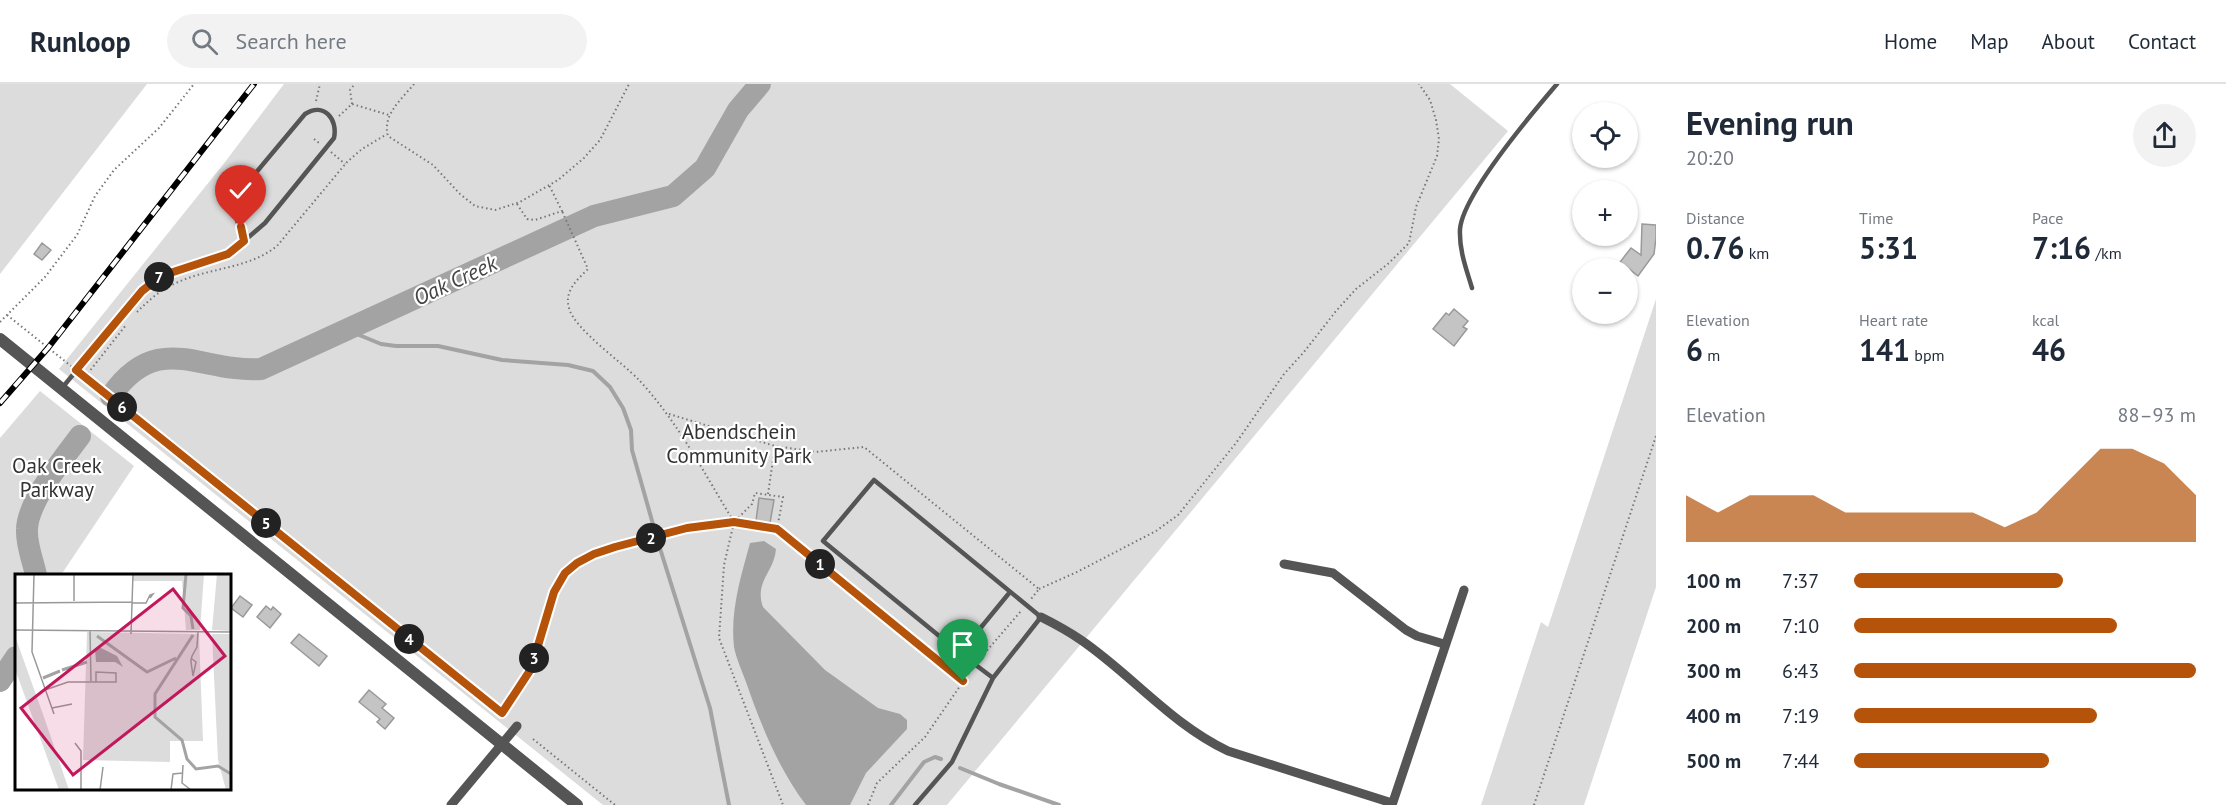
<!DOCTYPE html>
<html lang="en">
<head>
<meta charset="utf-8">
<style>
	:root { --surface:#fff; --page:#f2f2f3; --text:#1f2937; --muted:#747a83; --line:#e0e1e3; --accent:#b45309 }
	body { margin:0; font-family:"PT Sans",sans-serif; background:var(--page); color:var(--text); height:100vh; display:flex; flex-direction:column; font-size:22px; white-space:nowrap }
	* { box-sizing:border-box; margin:0 }
	p { font-size:20px; color:var(--muted) }
	.icon { flex:none; width:33px; height:33px; fill:none; stroke:currentColor; stroke-width:2; stroke-linecap:round; stroke-linejoin:round }
	.map { position:relative; flex:1; overflow:hidden }
	.panel { display:flex; flex-direction:column; background:var(--surface); width:570px }
	.panel>* { flex:none }
	.controls { position:absolute; left:1572px; top:18px; display:grid; gap:12px }
	.controls a { display:grid; place-items:center; width:66px; height:66px; border-radius:50%; background:var(--surface); box-shadow:0 2px 4px #0004; font-size:30px }
	.pin { position:absolute; display:grid; place-items:center; width:51px; height:51px; color:#fff; margin:-62px -26px; border-radius:50% 50% 50% 0; rotate:-45deg; box-shadow:0 0 6px #0007 }
	.pin .icon { rotate:45deg }
	.km { position:absolute; width:30px; height:30px; margin:-15px; border-radius:50%; background:#222; color:#fff; font-size:16px; line-height:30px; text-align:center }
	.round { display:grid; place-items:center; flex:none; width:63px; height:63px; border-radius:32px; background:var(--page) }
	.head { display:flex; align-items:center; justify-content:space-between; height:102px; padding:0 30px }
	h1 { font-size:33px; font-weight:700; line-height:45px }
	.figures { display:grid; grid-template-columns:repeat(3,1fr); gap:9px; height:102px; padding:6px 30px }
	.figures div { display:grid; align-content:center }
	.figures b { font-size:30px; font-weight:700 }
	.figures small { font-size:16px; font-weight:400 }
	.figures p { font-size:16px }
	.chart { height:168px; padding:12px 30px }
	.chart p { display:flex; justify-content:space-between }
	.chart svg { width:100%; height:108px; margin-top:6px; fill:var(--accent); opacity:.7 }
	ul { padding:0 30px; list-style:none; font-size:20px }
	li { display:grid; grid-template-columns:96px 72px 1fr; align-items:center; height:45px }
	li i { height:15px; border-radius:8px; background:var(--accent) }
	header { display:flex; align-items:center; gap:36px; box-sizing:border-box; height:84px; padding:0 30px; background:var(--surface); border-bottom:2px solid var(--line) }
	header strong { font-size:28px }
	nav { display:flex; gap:33px; margin-inline-start:auto; font-size:21px }
	.search { width:420px; height:54px; background:var(--page); display:flex; align-items:center; gap:15px; box-sizing:border-box; padding:0 21px; border-radius:33px; color:var(--muted); font-size:22px }
	main { display:flex; flex:1; min-height:0 }
	.map>svg:first-child { display:block }
	.green { fill:#dcdcdc }
	.water { fill:#a3a3a3 }
	.lines { fill:none; stroke-linecap:round; stroke-linejoin:round }
	.stream { stroke:#a3a3a3; stroke-width:4 }
	.river { stroke:#a3a3a3; stroke-width:22 }
	.building { fill:#c4c4c4; stroke:#999; stroke-width:1.5 }
	.path { stroke:#777; stroke-width:2; stroke-dasharray:1.5 3; stroke-linecap:butt }
	.service { stroke:#555; stroke-width:4.5 }
	.minor { stroke:#555; stroke-width:9 }
	.tertiary { stroke:#555; stroke-width:12 }
	.rail-casing { stroke:#000; stroke-width:6 }
	.rail { stroke:#fff; stroke-width:4; stroke-dasharray:11; stroke-linecap:butt }
	.route-casing { stroke:#fff; stroke-width:12 }
	.route { stroke:#b45309; stroke-width:8 }
	.labels { text-anchor:middle; stroke-width:4.5; stroke-linejoin:round; paint-order:stroke }
	.park-label { font-size:21px; fill:#333; stroke:#fff }
	.water-label { font-size:22px; font-style:italic; fill:#444; stroke:#fff }
	.inset-river { fill:none; stroke:#a3a3a3; stroke-width:3 }
	.inset-road { fill:none; stroke:#999; stroke-width:1.5 }
	.view { fill:#c2185b; fill-opacity:0.15; stroke:#c2185b; stroke-width:3 }
	.inset-edge { fill:none; stroke:#000; stroke-width:3 }
</style>
</head>
<body>
<header>
<strong>Runloop</strong>
<div class="search"><svg class="icon" aria-label="search" viewBox="0 0 24 24"><circle cx="10" cy="10" r="6"/><path d="M15 15l6 6"/></svg>Search here</div>
<nav><a>Home</a><a>Map</a><a>About</a><a>Contact</a></nav>
</header>
<main>
<div class="map">
<svg width="1656" height="721" viewBox="0 0 1656 721">
	<rect width="100%" height="100%" fill="#fff"/>
	<path class="green" d="M0,0H147L0,190Z
		M284,0H1450L1508,47L947,721H603L59,285L225,78Z
		M1656,215V503L1584,721H1481L1541,538L1548,543Z
		M40,307L134,382L61,491H16V557L0,582V354Z"/>
	<path class="water" d="M764,457L776,465C774,489 754,497 763,523L825,586L878,624L900,630L907,636V645L866,689L850,721H806C778,684 761,641 746,598C742,587 736,574 734,563C730,527 741,492 750,459Z"/>
	<g class="lines">
		<path class="stream" d="M347,246L381,260L396,262H438L502,276L568,281L593,287L610,303L623,324L631,346L632,366L658,458L710,624L729,721
			M960,684L999,700L1059,721
			M891,721L924,678L935,673L941,675"/>
		<path class="river" d="M111,312C158,245 200,289 261,285L594,132L673,112L705,84L738,26L760,0
			M36,491C33,477 26,460 27,445C28,417 63,375 80,352
			M0,597L16,573"/>
	</g>
	<path class="building" d="M1642,140L1656,141V154L1654,170L1638,192L1620,178L1631,164L1641,171Z
		M42,159L51,166L42,176L34,170Z
		M1454,225L1468,237L1463,243L1467,245L1454,262L1433,245L1446,229L1449,231Z
		M759,414L774,416L770,439L756,437Z
		M240,512L252,521L243,533L231,524Z
		M266,522L271,526L273,523L281,530L270,544L257,533Z
		M299,550L327,572L319,582L291,559Z
		M369,606L386,620L382,624L394,634L385,645L377,638L380,635L359,618Z"/>
	<g class="lines">
		<path class="path" d="M414,0C401,16 382,31 388,52L433,81L460,110L475,122L495,126L520,118L558,96L584,74L600,56L629,0
			M316,17L320,0
			M352,20L350,6L354,1
			M339,32L352,20L389,31
			M314,55L319,59
			M331,68L345,80
			M517,120L527,135L535,136L562,127L549,101
			M137,228C148,217 160,206 174,200C208,183 247,186 277,162L347,78L362,65L387,50
			M7,231L71,282
			M0,238L45,193L77,151L95,112L114,86L159,44L194,0
			M83,292L502,629L531,585L554,508L565,489L577,479L594,470L615,463L687,444L734,438C704,389 678,338 639,296C623,279 574,245 569,224C564,207 577,196 588,185L562,127
			M85,293L126,241
			M669,330L775,362L815,368L864,363L1039,505L1031,515
			M768,410L775,362
			M734,438L777,445L963,596
			M777,445L783,413L755,409L752,420L734,438L724,481L719,554L783,721
			M1039,505L1077,488L1156,447L1178,431L1236,359L1284,290L1304,268L1336,227L1356,205L1389,179L1409,159L1416,123L1437,72L1439,55L1436,36L1430,16L1419,0
			M984,570L1021,527
			M533,655L615,721
			M868,721L877,699L925,653L971,586
			M1534,721L1656,352"/>
		<path class="service" d="M1472,204C1466,184 1459,166 1460,145C1463,111 1533,28 1557,0
			M62,304L142,207L161,192L229,170L265,139L334,54C338,35 324,18 305,30L233,116L234,127L244,157
			M960,569L993,594
			M915,721L952,678L993,594L1041,533L874,396L823,457L960,569L1010,508"/>
		<path class="minor" d="M1284,480L1333,489L1406,546L1417,552L1444,560
			M1041,533C1055,540 1068,547 1081,556C1132,591 1171,640 1228,667L1392,719
			M451,721L517,642
			M1392,721L1464,506"/>
		<path class="tertiary" d="M0,255L577,721"/>
		<g class="rail-casing">
			<path id="rail" d="M0,319L48,264L254,0"/>
		</g>
		<use href="#rail" class="rail"/>
	</g>
	<g class="lines">
		<g class="route-casing">
			<path id="route" d="M241,143L244,157L228,170L161,192L142,207L76,286L502,629L531,585L554,508L565,489L577,479L594,470L615,463L687,444L734,438L777,445L963,597"/>
		</g>
		<use href="#route" class="route"/>
	</g>
	<g class="labels">
		<g class="park-label">
			<text x="739" y="355">Abendschein<tspan x="739" dy="24">Community Park</tspan></text>
			<text x="57" y="389">Oak Creek<tspan x="57" dy="24">Parkway</tspan></text>
		</g>
		<g class="water-label">
			<text transform="translate(455 196) rotate(-25)" y="8">Oak Creek</text>
		</g>
	</g>
	<g transform="translate(15 490)">
		<rect width="216" height="216" fill="#fff"/>
		<path d="M118,0H189L185,56H171L167,7H118ZM202,0H216V57L197,56ZM72,58L184,60L188,167H155V188L68,186ZM197,60H216V216H211L203,186ZM0,62L29,143L54,216H44L0,95Z" fill="#dcdcdc"/>
		<path d="M84,73L102,82L108,93L100,88H81L80,75Z" fill="#a3a3a3"/>
		<path class="inset-river" d="M171,0L168,34L176,42L178,55M178,61L140,120V143L167,166L172,185L181,195L203,192L216,200M82,62L132,98L161,84M47,96L72,88M28,104L45,97"/>
		<path class="inset-road" d="M19,0L17,78L39,140M59,27V0M0,29L117,28M117,29H131L135,21L138,20L135,24M0,56L216,58M75,56L76,107M116,60L118,0M177,85L181,88L178,102L176,88V86L177,82L182,73L183,58M30,116L53,108H101V99L81,98V108M37,134L57,130M60,169L66,177V216M168,191L167,209L176,216M85,216L88,193M156,216L158,200L168,199"/>
		<path class="view" d="M158,15L210,82L58,201L6,134Z"/>
		<rect width="216" height="216" class="inset-edge"/>
	</g>
</svg>
<div class="controls">
<a><svg class="icon" aria-label="locate" viewBox="0 0 24 24"><circle cx="12" cy="12" r="6"/><path d="M12 2v4M12 18v4M2 12h4M18 12h4"/></svg></a>
<a>+</a>
<a>−</a>
</div>
<div class="pin" style="left:963px;top:597px;background:#1e9e55"><svg class="icon" aria-label="arrive" viewBox="0 0 24 24"><path d="M6 21V4h12l-3 4 3 4H6"/></svg></div>
<div class="pin" style="left:241px;top:143px;background:#d93025"><svg class="icon" aria-label="check" viewBox="0 0 24 24"><path d="M5 12l5 5 9-10"/></svg></div>
<b class="km" style="left:820px;top:480px">1</b>
<b class="km" style="left:651px;top:454px">2</b>
<b class="km" style="left:534px;top:574px">3</b>
<b class="km" style="left:409px;top:555px">4</b>
<b class="km" style="left:266px;top:439px">5</b>
<b class="km" style="left:122px;top:323px">6</b>
<b class="km" style="left:159px;top:193px">7</b>
</div>
<section class="panel">
<div class="head"><div><h1>Evening run</h1><p>20:20</p></div><a class="round"><svg class="icon" aria-label="share" viewBox="0 0 24 24"><path d="M12 15V3M7 8l5-5 5 5M5 13v7h14v-7"/></svg></a></div>
<div class="figures">
<div><p>Distance</p><b>0.76<small> km</small></b></div>
<div><p>Time</p><b>5:31</b></div>
<div><p>Pace</p><b>7:16<small> /km</small></b></div>
</div>
<div class="figures">
<div><p>Elevation</p><b>6<small> m</small></b></div>
<div><p>Heart rate</p><b>141<small> bpm</small></b></div>
<div><p>kcal</p><b>46</b></div>
</div>
<div class="chart"><p><span>Elevation</span>88–93 m</p>
<svg viewBox="0 0 160 44" preserveAspectRatio="none"><path d="M0 44V25L10 32L20 25L30 25L40 25L50 32L60 32L70 32L80 32L90 32L100 38L110 32L120 19L130 6L140 6L150 12L160 25V44z"/></svg>
</div>
<ul>
<li><b>100 m</b>7:37<i style="width:61%"></i></li>
<li><b>200 m</b>7:10<i style="width:77%"></i></li>
<li><b>300 m</b>6:43<i style="width:100%"></i></li>
<li><b>400 m</b>7:19<i style="width:71%"></i></li>
<li><b>500 m</b>7:44<i style="width:57%"></i></li>
</ul>
</section>
</main>
</body>
</html>
